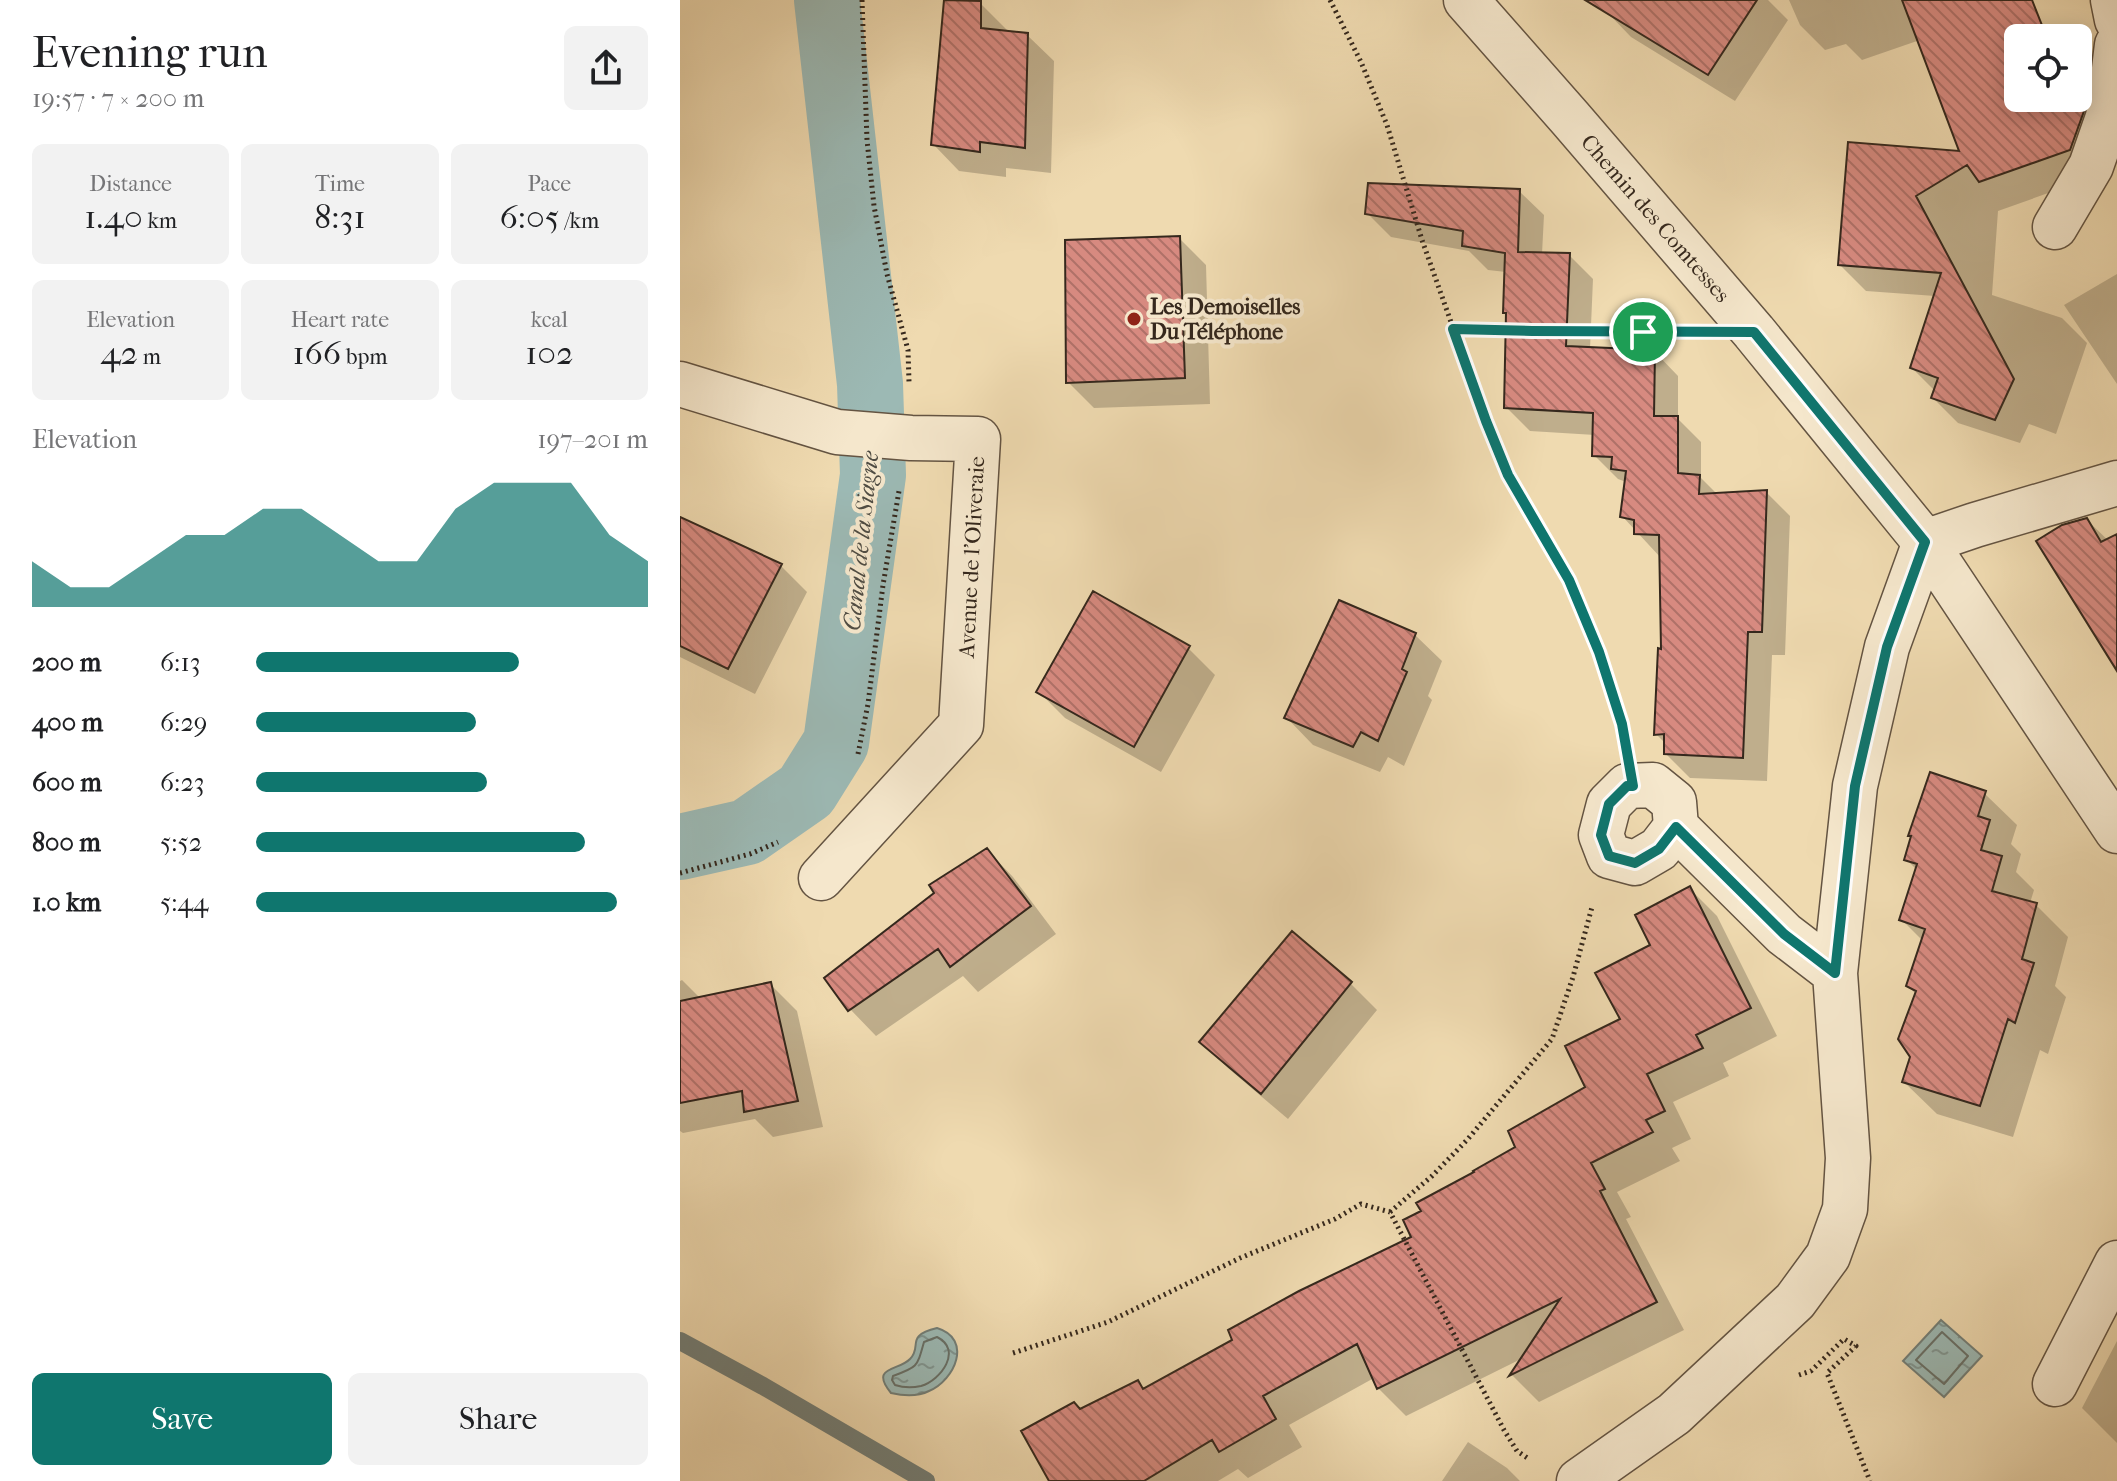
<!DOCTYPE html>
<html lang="en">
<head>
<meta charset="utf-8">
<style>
	:root { --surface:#fff; --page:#f2f2f2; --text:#202124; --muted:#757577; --accent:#0f766e }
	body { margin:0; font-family:"IM FELL French Canon",serif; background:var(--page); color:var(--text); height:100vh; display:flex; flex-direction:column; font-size:30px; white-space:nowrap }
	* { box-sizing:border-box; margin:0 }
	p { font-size:26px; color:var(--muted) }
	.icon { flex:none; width:44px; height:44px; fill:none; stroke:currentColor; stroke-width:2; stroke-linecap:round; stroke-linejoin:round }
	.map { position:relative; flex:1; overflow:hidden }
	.drawer { display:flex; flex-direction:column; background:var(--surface); width:680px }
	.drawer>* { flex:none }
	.controls { position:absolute; left:1324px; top:24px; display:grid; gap:16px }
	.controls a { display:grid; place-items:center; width:88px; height:88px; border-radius:12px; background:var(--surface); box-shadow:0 4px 20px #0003; font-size:40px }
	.pin { position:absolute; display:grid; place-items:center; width:68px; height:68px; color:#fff; margin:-34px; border:4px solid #fff; border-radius:50%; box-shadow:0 2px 8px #0007 }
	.round { display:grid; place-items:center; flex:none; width:84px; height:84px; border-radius:12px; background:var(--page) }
	.headline { display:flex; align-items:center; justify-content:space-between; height:136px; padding:0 32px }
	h1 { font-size:44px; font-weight:600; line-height:60px }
	.metrics { display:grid; grid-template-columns:repeat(3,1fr); gap:12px; height:136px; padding:8px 32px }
	.metrics div { display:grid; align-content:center; border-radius:12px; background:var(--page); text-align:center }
	.metrics b { font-size:34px; font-weight:600 }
	.metrics small { font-size:22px; font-weight:400 }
	.metrics p { font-size:22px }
	.chart { height:224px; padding:16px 32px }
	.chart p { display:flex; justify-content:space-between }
	.chart svg { width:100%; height:144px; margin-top:8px; fill:var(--accent); opacity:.7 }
	.action { display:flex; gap:16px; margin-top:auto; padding:16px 32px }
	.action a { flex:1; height:92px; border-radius:12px; background:var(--accent); color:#fff; font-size:32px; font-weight:600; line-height:92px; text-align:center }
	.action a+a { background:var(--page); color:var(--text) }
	ul { padding:0 32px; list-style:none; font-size:26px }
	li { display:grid; grid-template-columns:128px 96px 1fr; align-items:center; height:60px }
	li i { height:20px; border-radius:10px; background:var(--accent) }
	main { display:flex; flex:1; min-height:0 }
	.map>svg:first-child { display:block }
	.water { fill:url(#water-ripples); stroke:#737f78; stroke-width:2 }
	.shadow { fill:#0003 }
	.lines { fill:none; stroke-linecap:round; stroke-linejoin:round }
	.shore { stroke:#687068; stroke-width:2 }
	.stream { stroke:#737f78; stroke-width:18 }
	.canal { stroke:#9cb9b4; stroke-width:66 }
	.building { fill:url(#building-back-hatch); stroke:#35281d; stroke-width:2 }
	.minor-casing { stroke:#645442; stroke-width:47 }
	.path { stroke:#35281d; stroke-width:5; stroke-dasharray:2 4; stroke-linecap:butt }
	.minor { stroke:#f5e7cc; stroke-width:44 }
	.route-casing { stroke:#fff; stroke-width:16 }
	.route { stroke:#0f766e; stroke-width:10 }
	.poi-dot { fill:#8f2418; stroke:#f5e7cc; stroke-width:3 }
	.labels { text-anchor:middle; stroke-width:8; stroke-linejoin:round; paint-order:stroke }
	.street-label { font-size:22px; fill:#35281d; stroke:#f5e7cc }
	.poi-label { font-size:22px; font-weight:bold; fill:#35281d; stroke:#f5e7cc; text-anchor:start }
	.water-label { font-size:24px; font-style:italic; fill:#4f4c43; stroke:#f5e7cc }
</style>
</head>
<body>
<main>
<section class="drawer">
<div class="headline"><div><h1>Evening run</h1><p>19:57 · 7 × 200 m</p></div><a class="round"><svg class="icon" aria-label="share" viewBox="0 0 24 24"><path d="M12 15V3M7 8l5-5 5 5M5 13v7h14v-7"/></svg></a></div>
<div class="metrics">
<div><p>Distance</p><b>1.40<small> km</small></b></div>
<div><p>Time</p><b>8:31</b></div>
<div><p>Pace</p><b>6:05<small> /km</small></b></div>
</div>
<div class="metrics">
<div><p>Elevation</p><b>42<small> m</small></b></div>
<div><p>Heart rate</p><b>166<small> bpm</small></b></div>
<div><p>kcal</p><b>102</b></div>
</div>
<div class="chart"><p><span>Elevation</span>197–201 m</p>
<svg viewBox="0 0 160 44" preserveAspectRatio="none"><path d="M0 44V30L10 38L20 38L30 30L40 22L50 22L60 14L70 14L80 22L90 30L100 30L110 14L120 6L130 6L140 6L150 22L160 30V44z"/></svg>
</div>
<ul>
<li><b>200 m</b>6:13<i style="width:67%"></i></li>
<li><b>400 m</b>6:29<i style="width:56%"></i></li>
<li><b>600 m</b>6:23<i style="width:59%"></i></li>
<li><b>800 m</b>5:52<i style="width:84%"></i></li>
<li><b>1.0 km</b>5:44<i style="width:92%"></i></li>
</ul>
<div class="action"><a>Save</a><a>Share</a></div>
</section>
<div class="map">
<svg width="1437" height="1481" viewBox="0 0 1437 1481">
	<defs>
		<pattern id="water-ripples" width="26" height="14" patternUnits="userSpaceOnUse" patternTransform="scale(2)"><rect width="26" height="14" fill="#9cb9b4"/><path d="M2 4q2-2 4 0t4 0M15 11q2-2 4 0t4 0" fill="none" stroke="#809692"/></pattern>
		<pattern id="building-back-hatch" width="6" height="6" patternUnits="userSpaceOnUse" patternTransform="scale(2)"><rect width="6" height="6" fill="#d78a80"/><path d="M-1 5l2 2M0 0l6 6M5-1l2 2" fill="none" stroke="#af7168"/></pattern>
	</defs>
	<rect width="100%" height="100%" fill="#efdab0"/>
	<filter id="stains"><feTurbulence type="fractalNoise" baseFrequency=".0025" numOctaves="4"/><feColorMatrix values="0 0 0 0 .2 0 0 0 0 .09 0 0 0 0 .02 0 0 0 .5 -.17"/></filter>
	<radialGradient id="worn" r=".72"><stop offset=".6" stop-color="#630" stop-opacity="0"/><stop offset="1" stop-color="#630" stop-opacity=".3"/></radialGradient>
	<path class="water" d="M1261,1320L1302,1356L1264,1397L1223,1361Z
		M257,1328C293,1339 275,1380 249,1391C237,1397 224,1396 211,1393C189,1366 219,1371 230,1359C243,1346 224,1336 257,1328Z"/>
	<path class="shadow" d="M931,0H1088L1108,20L1055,101L951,37L925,10Z
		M1109,0H1253L1266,31L1182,60L1166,44L1145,50L1120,25Z
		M300,3L327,30V33L347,35L374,61L371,173L326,168V177L279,171L253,144Z
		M1362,28L1371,38H1338V98H1398V80L1425,150L1416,176L1318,211L1312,295L1382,318L1407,343L1376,434L1349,424L1340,443L1278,423L1253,398L1255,391L1232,368L1255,296L1186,291L1160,265L1282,153L1251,70Z
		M839,191L864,215L862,254L889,255L913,279L910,349L974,351L998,376V419L1021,442V478L1038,495L1086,492L1110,516L1105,655H1092L1087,781L1010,778L986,754V744L976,734L983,651L981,558L943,517L946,482L938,479L914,455L915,435L850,431L826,407V272L808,270L789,251L711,237L687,213Z
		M499,238L526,265L530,404L414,408L388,382Z
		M1437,274V384L1384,305Z
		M0,520L101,566L127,592L75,694L0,657Z
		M1407,520L1437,549V668Z
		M735,635L762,661L748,696L752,700L724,766L708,757L700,772L633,745L607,718Z
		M508,648L535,675L481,772L385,718L358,691Z
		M1304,793L1337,825L1331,844L1341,854L1336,872L1354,890L1350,903L1356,905L1388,937L1375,986L1386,997L1368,1054L1360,1050L1333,1137L1257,1114L1224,1082L1232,1056L1237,995L1228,986L1243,941L1222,920L1237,870L1226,859Z
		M307,850L333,877L376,934L298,992L283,976L196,1036L170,1009L257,893Z
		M1009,888L1037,916L1097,1036L1043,1063L1049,1076L993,1102L1011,1139L992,1148L1000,1161L937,1192L951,1217L946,1219L1004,1330L859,1402L832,1375L843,1358L726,1416L698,1388L694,1378L609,1425L622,1447L568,1478L558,1469L538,1481H371L400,1411L458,1383L465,1390L734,1238L744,1212L838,1147L908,1088L942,1020L973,946Z
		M2,980L21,999L90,984L117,1011L143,1127L93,1137L75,1119L3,1133L0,1131V981Z
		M670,983L697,1010L608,1119L548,1068L522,1042Z
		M1437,1341V1443L1402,1408Z
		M788,1442L827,1468L840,1481H762Z"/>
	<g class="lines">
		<path class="shore" d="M1262,1332L1288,1356L1264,1384L1236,1360Z
			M257,1337C283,1350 261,1380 241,1386C232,1388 224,1388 215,1385L212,1380L213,1376C238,1367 237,1367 244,1342Z"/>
		<path class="stream" d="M0,1341L83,1386L246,1481"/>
		<path class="canal" d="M0,847L67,832L126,791L156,743L193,475L190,384L147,0"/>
	</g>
	<path class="building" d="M264,0L301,1V28L348,33L345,148L300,142V152L251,145Z
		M905,0H1077L1028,75Z
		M1222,0H1352L1367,38H1338V98H1405L1404,111L1390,150L1299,182L1287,165L1236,196L1334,379L1315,420L1251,398L1258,378L1230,368L1261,273L1158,265L1168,142L1279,151Z
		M688,183L840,189L838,252L890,253L886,346L975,350L974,416H998V473L1020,475L1019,494L1087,490L1082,632H1068L1063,758L984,754V734L974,735L978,648L981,649L979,535L954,534V520L940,517L946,471L931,469L932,457L912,456L913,413L824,408L826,313H823L825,253L782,246L783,231L685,214Z
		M500,236L505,378L386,383L385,240Z
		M0,517L102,564L48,669L0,646Z
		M1407,518L1421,542L1437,534V671L1356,541L1382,525Z
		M413,591L510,646L454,747L356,692Z
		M659,600L736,633L722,669L727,672L698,741L681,732L673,747L604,718Z
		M1250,772L1306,791L1298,816L1310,820L1301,850L1322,856L1312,891L1357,903L1342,959L1354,963L1335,1023L1328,1019L1300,1106L1222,1082L1230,1057L1218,1039L1236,991L1226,986L1245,929L1219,920L1237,864L1224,860L1231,836H1228Z
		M307,848L351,906L270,967L258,949L168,1011L144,978L254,893L249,885Z
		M1010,886L1071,1008L1016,1035L1023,1048L967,1074L985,1111L966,1120L973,1132L911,1163L925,1189L920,1191L977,1302L829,1376L880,1299L697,1389L677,1344L583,1396L596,1419L539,1452L532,1440L464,1481H369L341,1431L394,1402L400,1409L458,1380L463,1389L552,1340L548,1330L619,1291L731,1237L723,1220L741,1211L736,1203L794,1172L793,1171L835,1147L828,1131L905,1087L885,1046L940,1019L915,973L970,945L955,915Z
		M612,931L672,982L581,1094L519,1042Z
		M91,982L118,1101L64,1112L62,1091L0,1103V1001Z"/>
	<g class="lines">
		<g class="minor-casing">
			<path id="minor" d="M786,0L890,118L1074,332L1245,542L1437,831
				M1433,0L1437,20
				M1375,227L1411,166L1428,117L1437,45
				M0,384L157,432L231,438L298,439L281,725L141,878
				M996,827L979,849L955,863L929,856L921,835L929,804L947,786L973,785L994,802L996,827L1104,934L1155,973
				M1375,1384L1437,1263
				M899,1481L994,1414L1115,1301L1148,1256L1165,1209L1168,1158L1155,973L1175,786L1207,647L1245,542L1295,525L1437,483"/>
		</g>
		<path class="path" d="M182,0L187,140L194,206L207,274L228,350L229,382
			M650,0L681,62L707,125L742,240L806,421L828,475L889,580L919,652L943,730
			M773,329L852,331L1000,332
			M178,754L188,704L203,585L219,491
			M0,873L70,854L98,842
			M710,1212L752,1176L787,1140L872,1039L893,977L912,907
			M333,1353L428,1322L560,1258L655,1219L681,1204L710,1212L824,1430L837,1451L849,1459
			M1119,1375L1131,1371L1164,1339L1176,1346L1147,1373L1190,1481"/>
		<use href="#minor" class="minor"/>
	</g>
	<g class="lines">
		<g class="route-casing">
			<path id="route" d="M773,329L852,331L1074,332L1245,542L1207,647L1175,786L1155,973L1104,934L996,827L979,849L955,863L929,856L921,835L929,804L947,786H953L942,724L919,652L889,580L828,475L806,421Z"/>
		</g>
		<use href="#route" class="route"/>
	</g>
	<circle class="poi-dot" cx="454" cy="319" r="8"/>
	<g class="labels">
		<g class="street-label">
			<text transform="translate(976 218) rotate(49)" y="8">Chemin des Comtesses</text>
			<text transform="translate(291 557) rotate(-87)" y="8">Avenue de l'Oliveraie</text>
		</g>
		<g class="poi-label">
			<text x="470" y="314">Les Demoiselles<tspan x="470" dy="25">Du Téléphone</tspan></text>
		</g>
		<g class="water-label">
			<text transform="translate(181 541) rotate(-84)" y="8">Canal de la Siagne</text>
		</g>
	</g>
	<rect width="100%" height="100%" filter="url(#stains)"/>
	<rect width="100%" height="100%" fill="url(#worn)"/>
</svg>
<div class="controls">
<a><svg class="icon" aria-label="locate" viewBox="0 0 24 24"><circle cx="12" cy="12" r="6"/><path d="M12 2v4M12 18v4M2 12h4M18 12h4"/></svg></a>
</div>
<div class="pin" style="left:963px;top:332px;background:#1e9e55"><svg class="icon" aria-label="arrive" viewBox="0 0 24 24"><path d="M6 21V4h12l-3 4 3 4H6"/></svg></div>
</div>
</main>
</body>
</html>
